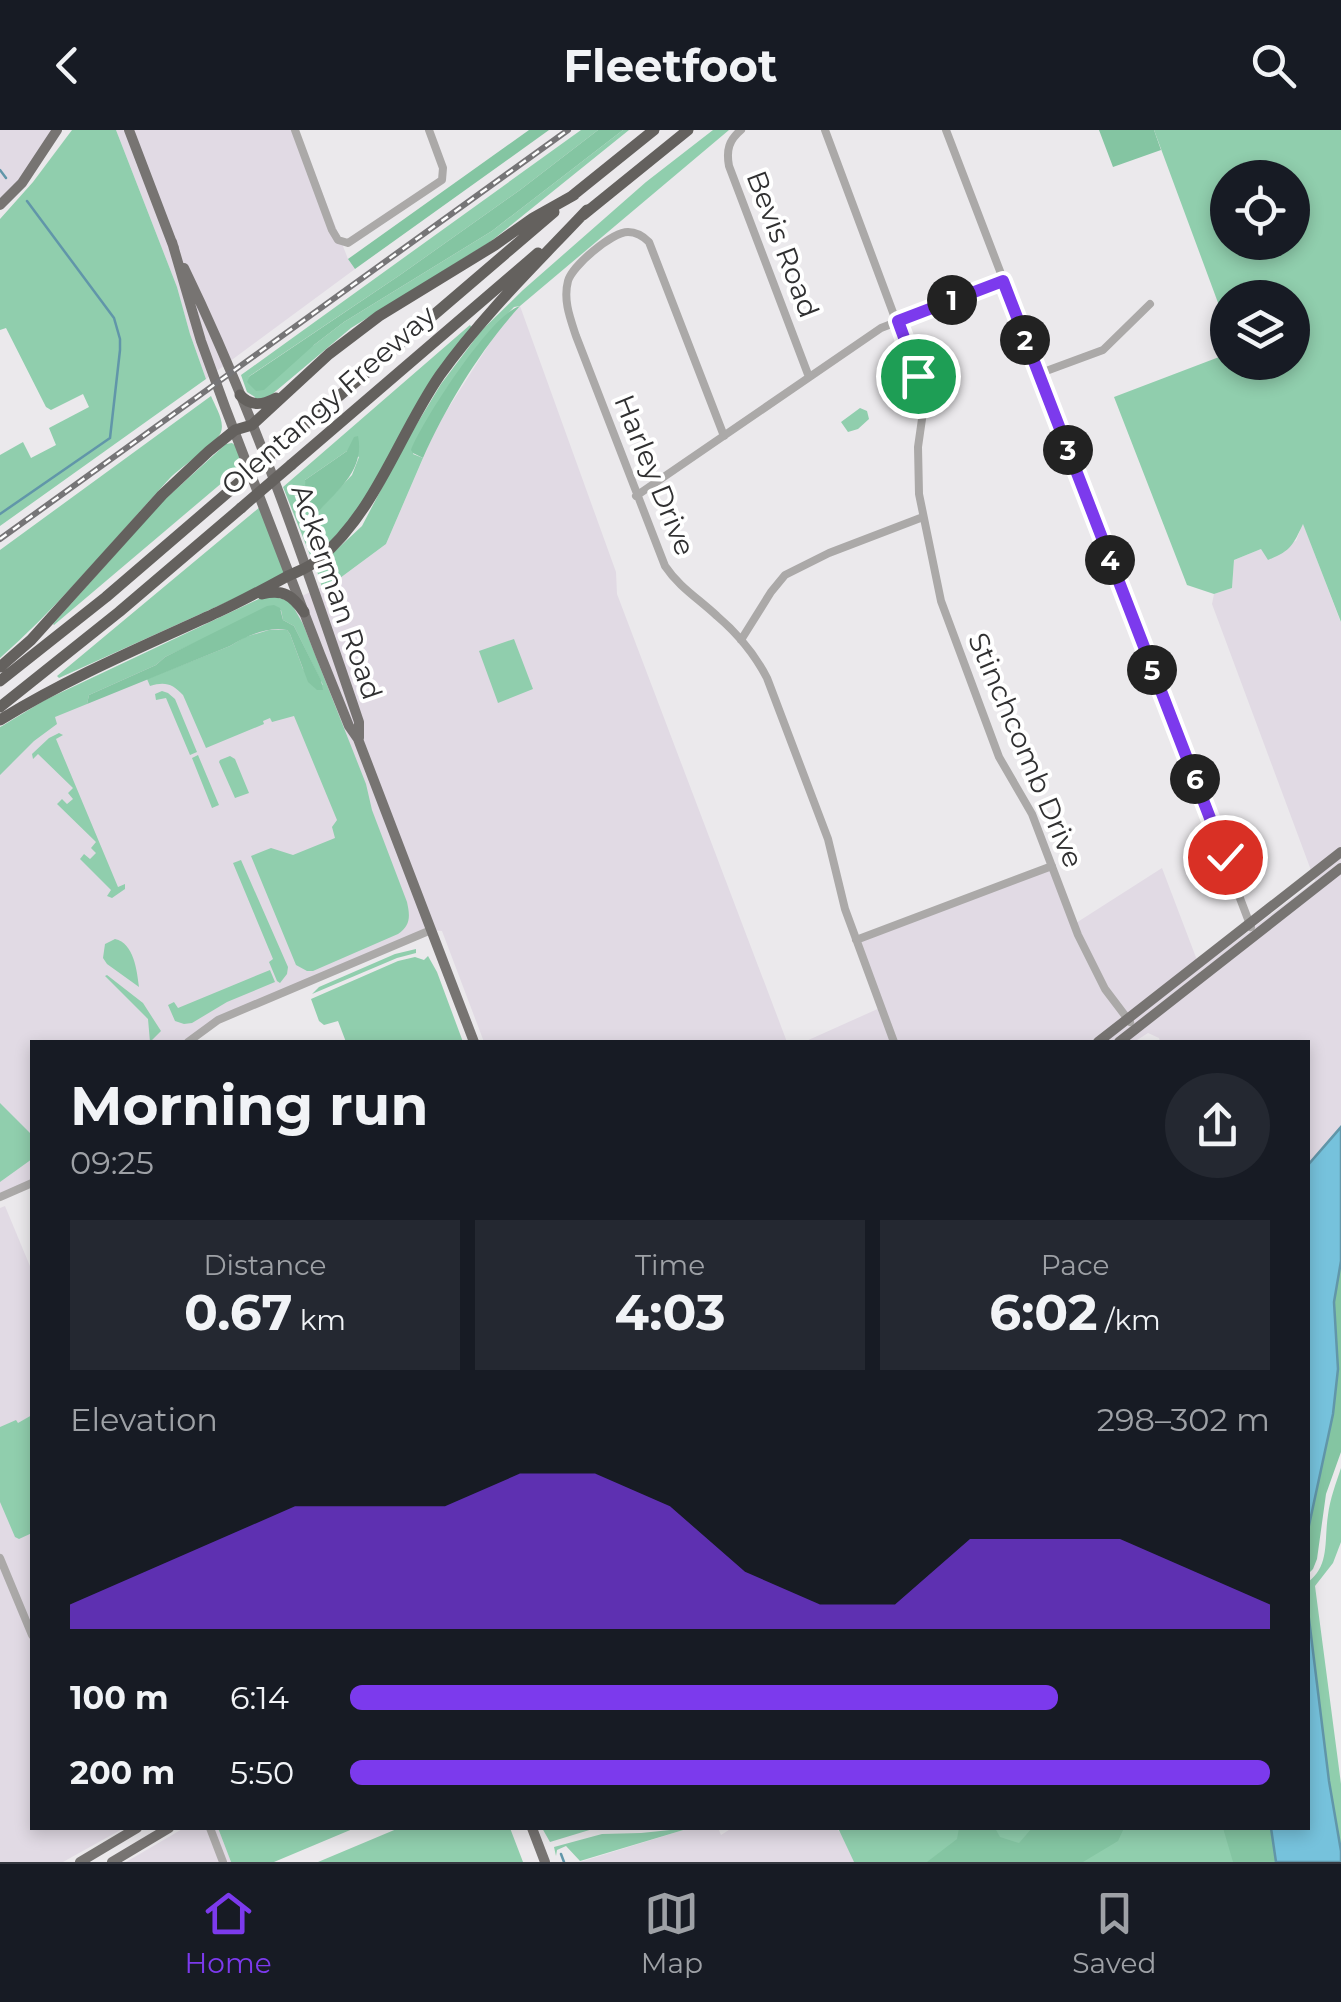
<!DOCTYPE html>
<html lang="en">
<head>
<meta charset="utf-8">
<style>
	:root { --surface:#171b24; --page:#242831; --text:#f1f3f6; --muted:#9ea1a6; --line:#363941; --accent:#7c3aed }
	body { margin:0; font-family:Montserrat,sans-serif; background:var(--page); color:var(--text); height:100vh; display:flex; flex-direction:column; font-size:38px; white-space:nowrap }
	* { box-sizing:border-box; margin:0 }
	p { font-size:32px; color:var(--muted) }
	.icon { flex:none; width:55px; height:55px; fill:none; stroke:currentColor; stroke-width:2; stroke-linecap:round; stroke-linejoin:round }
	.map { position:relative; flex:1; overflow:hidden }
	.sheet { position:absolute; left:30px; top:910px; width:1280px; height:790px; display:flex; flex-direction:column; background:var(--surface); border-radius:0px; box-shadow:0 5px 15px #0003 }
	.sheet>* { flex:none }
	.tools { position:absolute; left:1210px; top:30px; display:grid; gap:20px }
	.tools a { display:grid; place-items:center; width:100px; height:100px; border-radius:50%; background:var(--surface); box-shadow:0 5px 15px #0003; font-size:50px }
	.pin { position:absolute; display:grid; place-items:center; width:85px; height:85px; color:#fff; margin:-42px; border:5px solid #fff; border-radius:50%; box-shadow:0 2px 10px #0007 }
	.km { position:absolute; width:50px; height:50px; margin:-25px; border-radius:50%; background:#222; color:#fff; font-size:28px; line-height:50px; text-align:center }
	.round { display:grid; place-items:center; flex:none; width:105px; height:105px; border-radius:52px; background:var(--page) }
	.overview { display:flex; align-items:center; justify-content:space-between; height:170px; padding:0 40px }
	h1 { font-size:55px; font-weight:700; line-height:75px }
	.figures { display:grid; grid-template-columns:repeat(3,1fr); gap:15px; height:170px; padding:10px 40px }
	.figures div { display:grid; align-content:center; border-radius:0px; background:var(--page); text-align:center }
	.figures b { font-size:50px; font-weight:700 }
	.figures small { font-size:28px; font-weight:400 }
	.figures p { font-size:28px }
	.chart { height:280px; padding:20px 40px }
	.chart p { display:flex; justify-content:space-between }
	.chart svg { width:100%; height:180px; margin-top:10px; fill:var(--accent); opacity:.7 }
	ul { padding:0 40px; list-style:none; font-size:32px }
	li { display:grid; grid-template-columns:160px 120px 1fr; align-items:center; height:75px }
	li i { height:25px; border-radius:12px; background:var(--accent) }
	header { display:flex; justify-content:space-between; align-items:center; height:130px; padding:0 40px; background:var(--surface); font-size:45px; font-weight:700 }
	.tabs { display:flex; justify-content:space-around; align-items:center; height:140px; border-top:2px solid var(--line); background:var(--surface); font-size:28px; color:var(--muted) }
	.tabs a { display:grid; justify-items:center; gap:5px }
	.tabs .selected { color:var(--accent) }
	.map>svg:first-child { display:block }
	.built { fill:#e1dae4 }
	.green { fill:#90cead; fill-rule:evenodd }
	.forest { fill:#84c5a2 }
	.water { fill:#76c2dc; stroke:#6196a9; stroke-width:2.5 }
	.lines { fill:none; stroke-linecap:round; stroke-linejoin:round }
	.stream { stroke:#6196a9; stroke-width:2.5 }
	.minor { stroke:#aba9a8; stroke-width:8 }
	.major { stroke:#777472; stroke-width:10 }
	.highway { stroke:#64615e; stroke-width:11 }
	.rail-casing { stroke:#767577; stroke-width:6 }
	.rail { stroke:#fff; stroke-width:2.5; stroke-dasharray:8; stroke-linecap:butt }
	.highway-bridge { stroke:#64615e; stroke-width:11 }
	.route-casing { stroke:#fff; stroke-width:20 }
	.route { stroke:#7c3aed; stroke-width:12 }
	.labels { text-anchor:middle; stroke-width:8; stroke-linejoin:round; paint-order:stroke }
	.street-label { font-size:28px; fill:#303031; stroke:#fff }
</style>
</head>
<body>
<header><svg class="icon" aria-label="back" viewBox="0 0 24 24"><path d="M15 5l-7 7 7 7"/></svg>Fleetfoot<svg class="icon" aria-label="search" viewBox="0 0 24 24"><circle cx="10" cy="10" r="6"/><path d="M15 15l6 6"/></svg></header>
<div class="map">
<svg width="1341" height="1732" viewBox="0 0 1341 1732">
	<rect width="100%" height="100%" fill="#ebe9ec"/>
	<path class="built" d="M0,0H57L0,75Z
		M116,0H298L348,129L355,139L206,249L190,204L177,157Z
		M520,176L616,442L617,464L787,912H484L442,801L431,800L245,878L188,912H32V1053L0,1067V619L95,556L336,451L386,414L437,296L498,200Z
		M1303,393L1341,493V997L1308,1035V912H1160L1159,908L1148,903L1134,912H804L882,877L856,810L1052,736L1076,793L1162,738L1200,838L1315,751L1212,474L1214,464L1232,458L1234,430L1261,419L1296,411Z
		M5,1076L32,1141V1698H124L63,1732H0V1078Z
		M184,1698H218L231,1732H126Z
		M690,1698H718L721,1705L732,1698H836L849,1713L857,1732H580Z"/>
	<path class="green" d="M72,0H116L177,157L190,204L206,249L0,396V325L23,312L31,328L56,315L49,298L89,277L83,264L51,280L46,277L6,198L0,200V89L33,52Z
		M581,0H598L520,60L400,145L248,247L314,215L344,192L492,101L623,0H629L490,112L351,198L270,266L255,270V267L247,262L241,245Z
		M713,0H729L520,176L514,177L479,214L447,258L413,324L423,328L386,414L336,451L322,457L317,441L319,436L362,396L406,312L441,254L481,201L523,160L646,52Z
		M1154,0H1341V492L1303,394C1293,415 1291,421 1268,430L1261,419L1234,430L1232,458L1214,464L1187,455L1114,267L1227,224L1228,232H1292V168H1228L1227,197ZM1228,48H1292V112H1228Z
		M470,195L472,198L353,387L322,420L310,425L283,357ZM347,321L359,327L352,345L318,381L314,383L305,350Z
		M211,266C215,276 225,291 221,302C218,312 181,337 170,348C114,409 62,473 0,528V420Z
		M860,278L867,281L869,289L858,299L848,302L841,292Z
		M232,313L236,316L243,335L54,495L53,494L162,372L226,314Z
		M260,377L284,442L282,447L59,548L57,546Z
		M267,465L290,471L303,494L366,654L372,680L407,772C410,786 411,795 398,804L313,841H307L296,835L251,726L271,718L293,725L335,708L332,697L337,690L294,586L272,592L270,588L263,591L264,594L206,618L183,565C173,554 165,551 150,556L147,549L230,516L245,507L269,500H287L290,504L303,539L323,555L294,496L283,490L281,480L228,497L165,527L156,535L89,565L87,574L55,587L57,594L34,611L0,645V597L2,596L45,570Z
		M514,509L533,559L498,573L479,521Z
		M162,561L168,563L175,569L197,622L190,625L166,568L156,570L155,564Z
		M59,603L63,605L56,609L118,757L125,754V759L112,768L107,766L111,760L80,729L84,724L90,729L96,723L91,718L96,712L57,674L62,669L67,674L73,669L68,663L73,658L38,624L33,629L32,624L49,608Z
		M198,625L219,675L212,678L192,628Z
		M230,626L235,629L249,663L235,668L219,632L220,630Z
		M241,730L288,837L287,844L280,853L277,851L269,832L273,829L233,733Z
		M115,809C134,813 137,841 139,857L107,834L103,828L105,814Z
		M416,819V823L397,828L312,864L319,857L395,824Z
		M428,826L437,842L463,912H346L338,891L324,895L319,891L311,869L398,831L415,827L424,830Z
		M270,840L275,852L227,872L192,893L184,894L175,891L168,875L174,872L178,878Z
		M107,845L143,873L161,901L150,912L148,889L105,846Z
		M0,973L32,1005V1029L0,1052Z
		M32,1285V1403L19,1409L15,1407L0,1372V1297L16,1290L18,1293Z
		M1341,1338V1412L1333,1433L1315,1456L1341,1654V1721L1329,1651L1308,1491V1452C1330,1436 1324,1410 1328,1385C1330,1369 1336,1353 1341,1338Z
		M218,1698H355L274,1732H231Z
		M399,1698H510L523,1732H318Z
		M542,1698H596L550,1712Z
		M690,1698L580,1731L566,1716L557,1720L556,1726L554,1717L602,1704L641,1703Z
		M838,1698H1271L1276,1732H854Z"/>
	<path class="forest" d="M529,0H549L355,139L348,129Z
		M598,0H623L492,101L344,192L314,215L264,260L256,261L247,252L250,246L400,145L520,60Z
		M1099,0H1154L1161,20L1113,37Z
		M520,176C481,219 447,274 423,328L413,323L411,320C423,290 491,184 520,176Z
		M358,306C365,339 339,359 318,382L314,383L306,373L305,350L347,321L354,307Z
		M274,475L280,478L283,490L294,496L321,550L323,560H317L308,552L290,504L287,500C266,497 248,505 230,516L87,574L89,565L156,535L165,527L267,476Z
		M1341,1131V1322L1326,1364L1317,1429L1313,1439L1308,1444L1309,1388L1333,1284L1338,1240L1334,1172Z
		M959,1698H995L1000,1707L1019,1713L1032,1698H1124L1118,1711L1083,1732H927L957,1709Z
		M1223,1698H1271L1276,1732H1233Z"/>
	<path class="water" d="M1341,997V1131L1334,1172L1338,1239L1333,1284L1308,1400V1035Z
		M1308,1481L1329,1651L1341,1721V1732H1276L1271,1698H1308Z"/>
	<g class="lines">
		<path class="stream" d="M0,40L6,48
			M0,384L110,308L120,220V209L114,188L27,71
			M561,1724L564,1732"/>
		<path class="minor" d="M295,0L332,100L338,110L348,113L442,50L443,38L429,0
			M741,0C729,10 726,20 729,36L809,247
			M825,0L923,263V282L918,317L919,364L941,471L999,627L1032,684L1078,805L1105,859L1130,892
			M946,0L1251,797
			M1038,244L1103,220L1150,174
			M724,306L649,112C643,106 637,102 628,102C612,102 572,136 568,151C563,170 570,188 576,206L665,436C679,457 699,469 717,486C737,503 755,525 767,548L828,709L845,779L894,912
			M636,366L881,198L1003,151
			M741,510L771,462L785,445L829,423L923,387
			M856,810L1052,736
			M188,912L218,890L431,800
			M0,1067L32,1053
			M0,1428L32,1505
			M210,1698L223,1732"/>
		<path class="major" d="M129,0L174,118
			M0,75L22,53L57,0
			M172,112L201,211L225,277L320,524L349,596L358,609L474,912
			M184,138C255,284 307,438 359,592V608
			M1098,912L1341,722
			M1119,912L1341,738
			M532,1698L545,1732
			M80,1732L137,1698
			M112,1732L169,1698"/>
		<path class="highway" d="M572,66L654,0
			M583,85L688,0
			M240,265C251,277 263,275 276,268
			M283,314L554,82
			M291,335L538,123
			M262,464C283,459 292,465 304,482
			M0,537L31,510L162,365L209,321L235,300L252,295L329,224L379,186L495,115L533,88L574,65
			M0,551L106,467L234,357
			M0,577L119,482L241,378
			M0,590C70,547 144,516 218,482C242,471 264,459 286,447C298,441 309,438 319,429C377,380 398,306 440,245C483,185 537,133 587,80"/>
		<g class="rail-casing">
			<path id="rail" d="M0,409L568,0"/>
		</g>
		<use href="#rail" class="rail"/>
		<path class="highway-bridge" d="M234,357L283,314
			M241,378L291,335"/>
	</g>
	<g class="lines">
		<g class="route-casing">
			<path id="route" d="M918,246L898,191L1003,151L1225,727"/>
		</g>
		<use href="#route" class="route"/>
	</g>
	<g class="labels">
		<g class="street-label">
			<text transform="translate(783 114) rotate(69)" y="10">Bevis Road</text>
			<text transform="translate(328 270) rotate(-41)" y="10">Olentangy Freeway</text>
			<text transform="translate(655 345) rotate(68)" y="10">Harley Drive</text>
			<text transform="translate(337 462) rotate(71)" y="10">Ackerman Road</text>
			<text transform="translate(1026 620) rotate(67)" y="10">Stinchcomb Drive</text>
		</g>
	</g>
</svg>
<div class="tools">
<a><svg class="icon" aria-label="locate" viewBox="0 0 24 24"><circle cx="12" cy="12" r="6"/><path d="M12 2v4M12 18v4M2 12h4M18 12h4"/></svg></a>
<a><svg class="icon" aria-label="layers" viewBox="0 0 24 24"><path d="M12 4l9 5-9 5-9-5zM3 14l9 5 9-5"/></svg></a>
</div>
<div class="pin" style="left:918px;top:246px;background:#1e9e55"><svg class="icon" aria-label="arrive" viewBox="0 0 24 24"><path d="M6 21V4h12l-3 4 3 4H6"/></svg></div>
<div class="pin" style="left:1225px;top:727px;background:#d93025"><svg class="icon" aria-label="check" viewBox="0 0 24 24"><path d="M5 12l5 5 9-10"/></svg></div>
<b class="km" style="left:952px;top:170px">1</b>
<b class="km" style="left:1025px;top:210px">2</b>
<b class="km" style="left:1068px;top:320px">3</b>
<b class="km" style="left:1110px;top:430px">4</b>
<b class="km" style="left:1152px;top:540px">5</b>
<b class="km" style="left:1195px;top:649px">6</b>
<section class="sheet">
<div class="overview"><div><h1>Morning run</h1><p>09:25</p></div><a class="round"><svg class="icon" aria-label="share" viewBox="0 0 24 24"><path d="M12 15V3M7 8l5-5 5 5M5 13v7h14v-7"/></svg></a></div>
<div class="figures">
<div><p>Distance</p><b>0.67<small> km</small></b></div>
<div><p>Time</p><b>4:03</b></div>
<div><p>Pace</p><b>6:02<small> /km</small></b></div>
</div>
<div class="chart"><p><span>Elevation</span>298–302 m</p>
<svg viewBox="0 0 160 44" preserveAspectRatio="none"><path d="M0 44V38L10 30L20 22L30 14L40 14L50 14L60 6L70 6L80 14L90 30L100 38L110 38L120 22L130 22L140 22L150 30L160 38V44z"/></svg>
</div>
<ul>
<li><b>100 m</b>6:14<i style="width:77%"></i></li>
<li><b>200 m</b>5:50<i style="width:100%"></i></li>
</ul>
</section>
</div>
<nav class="tabs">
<a class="selected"><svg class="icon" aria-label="home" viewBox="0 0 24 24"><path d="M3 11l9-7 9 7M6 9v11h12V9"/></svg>Home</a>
<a><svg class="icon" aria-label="map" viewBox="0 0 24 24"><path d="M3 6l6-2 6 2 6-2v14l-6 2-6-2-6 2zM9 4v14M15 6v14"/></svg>Map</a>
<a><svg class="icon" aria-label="saved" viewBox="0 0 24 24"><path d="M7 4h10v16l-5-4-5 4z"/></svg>Saved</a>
</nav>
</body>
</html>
